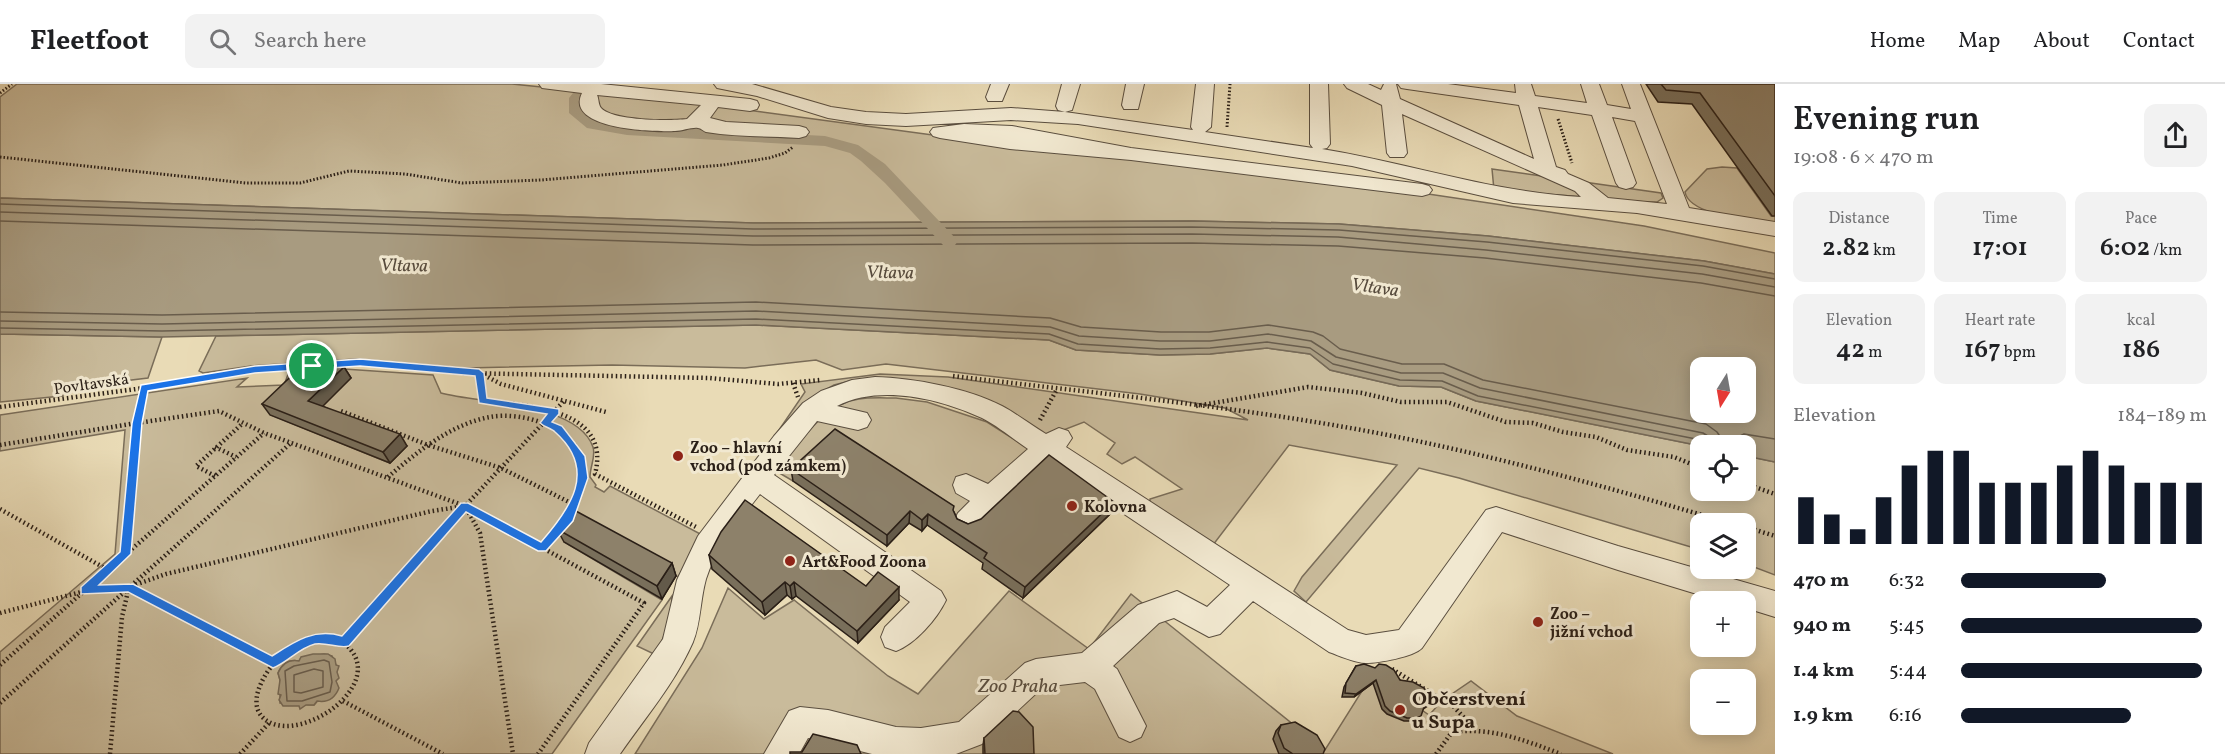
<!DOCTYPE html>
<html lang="en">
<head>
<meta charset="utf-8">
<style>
	:root { --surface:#fff; --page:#f2f2f2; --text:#202124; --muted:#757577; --line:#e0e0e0; --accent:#111827 }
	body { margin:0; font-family:Vollkorn,serif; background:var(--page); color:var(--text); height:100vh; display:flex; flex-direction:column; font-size:22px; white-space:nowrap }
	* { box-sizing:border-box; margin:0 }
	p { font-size:20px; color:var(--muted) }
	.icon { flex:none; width:33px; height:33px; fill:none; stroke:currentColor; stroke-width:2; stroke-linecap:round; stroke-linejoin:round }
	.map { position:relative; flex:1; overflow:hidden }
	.sheet { display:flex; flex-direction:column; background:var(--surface); width:450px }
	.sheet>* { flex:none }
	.needle { width:39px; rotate:191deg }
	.tools { position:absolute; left:1690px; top:273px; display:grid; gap:12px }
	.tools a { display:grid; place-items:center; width:66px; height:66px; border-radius:12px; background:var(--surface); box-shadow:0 3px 15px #0003; font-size:30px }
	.pin { position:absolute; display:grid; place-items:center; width:51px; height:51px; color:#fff; margin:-26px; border:3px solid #fff; border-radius:50%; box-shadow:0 2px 6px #0007 }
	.round { display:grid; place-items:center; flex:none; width:63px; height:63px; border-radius:12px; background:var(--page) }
	.summary { display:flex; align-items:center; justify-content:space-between; height:102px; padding:0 18px }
	h1 { font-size:33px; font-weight:600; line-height:45px }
	.metrics { display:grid; grid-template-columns:repeat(3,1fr); gap:9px; height:102px; padding:6px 18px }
	.metrics div { display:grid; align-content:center; border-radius:12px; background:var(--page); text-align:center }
	.metrics b { font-size:26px; font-weight:600 }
	.metrics small { font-size:16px; font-weight:400 }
	.metrics p { font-size:16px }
	.chart { height:168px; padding:12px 18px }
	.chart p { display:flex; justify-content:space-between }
	.chart svg { width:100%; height:108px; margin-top:6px; stroke:var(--accent); stroke-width:6 }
	ul { padding:0 18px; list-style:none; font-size:20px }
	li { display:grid; grid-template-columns:96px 72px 1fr; align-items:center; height:45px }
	li i { height:15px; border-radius:8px; background:var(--accent) }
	header { display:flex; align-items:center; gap:36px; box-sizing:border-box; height:84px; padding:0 30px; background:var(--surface); border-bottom:2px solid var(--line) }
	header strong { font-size:28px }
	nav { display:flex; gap:33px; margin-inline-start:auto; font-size:21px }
	.search { width:420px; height:54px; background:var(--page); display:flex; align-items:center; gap:15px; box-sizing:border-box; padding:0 21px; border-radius:12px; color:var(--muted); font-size:22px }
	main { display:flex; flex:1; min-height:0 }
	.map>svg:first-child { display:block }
	.green { fill:#c9bb9b; stroke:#7a6d59; stroke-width:1.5; fill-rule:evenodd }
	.water { fill:#a89b80; stroke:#766956; stroke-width:1.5; fill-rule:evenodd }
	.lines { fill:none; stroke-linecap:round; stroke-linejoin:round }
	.shore { stroke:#695d4c; stroke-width:1.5 }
	.canal { fill:#a89b80; fill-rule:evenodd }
	.minor-casing { stroke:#5a4e3f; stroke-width:2 }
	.path-far1 { stroke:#2a1f17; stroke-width:3; stroke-dasharray:1.5 2; stroke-linecap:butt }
	.path { stroke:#2a1f17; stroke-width:4.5; stroke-dasharray:1.5 3; stroke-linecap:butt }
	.minor { fill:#f1e8d0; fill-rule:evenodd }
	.wall { fill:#796f5b; stroke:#2a1f17; stroke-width:1.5 }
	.shaded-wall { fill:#635a4a; stroke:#2a1f17; stroke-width:1.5 }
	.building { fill:#8d816a; stroke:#2a1f17; stroke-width:1.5 }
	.route { fill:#1a73e8; stroke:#fff; stroke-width:1.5; fill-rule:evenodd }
	.poi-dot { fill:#8f2418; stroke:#f1e8d0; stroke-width:2 }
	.labels { text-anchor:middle; stroke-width:6; stroke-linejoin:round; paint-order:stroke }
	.street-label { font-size:16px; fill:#2a1f17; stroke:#f1e8d0 }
	.poi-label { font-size:16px; font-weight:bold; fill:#2a1f17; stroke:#f1e8d0; text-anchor:start }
	.water-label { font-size:18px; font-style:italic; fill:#564a3c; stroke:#f1e8d0 }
	.near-park-label { font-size:20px; font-style:italic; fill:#5a4e3f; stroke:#f1e8d0 }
	.near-poi-label { font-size:20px; font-weight:bold; fill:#2a1f17; stroke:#f1e8d0; text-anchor:start }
</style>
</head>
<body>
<header>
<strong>Fleetfoot</strong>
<div class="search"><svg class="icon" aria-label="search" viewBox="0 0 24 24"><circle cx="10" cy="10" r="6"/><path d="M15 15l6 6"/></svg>Search here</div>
<nav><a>Home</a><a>Map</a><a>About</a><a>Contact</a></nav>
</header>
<main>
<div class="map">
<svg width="1775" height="670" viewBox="0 0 1775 670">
	<rect width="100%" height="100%" fill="#e9dbb6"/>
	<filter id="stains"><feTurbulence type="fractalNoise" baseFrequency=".00333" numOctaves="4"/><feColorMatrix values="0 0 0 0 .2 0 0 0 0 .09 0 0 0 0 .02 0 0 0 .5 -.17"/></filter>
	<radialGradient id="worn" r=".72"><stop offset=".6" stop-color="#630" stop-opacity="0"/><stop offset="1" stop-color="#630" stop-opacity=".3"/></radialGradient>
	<path class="green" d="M17,0H512L680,17L1007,61L1327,95L1644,142L1775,169V190L1704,177L1488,152L1339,140L1192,137L753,139L0,114V13Z
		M1722,83L1737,84L1771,132H1775V141C1755,137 1689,132 1685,108L1707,85Z
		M1492,85L1661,109L1663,114L1657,118H1646L1494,106Z
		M756,241L1049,256L1076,266L1160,271L1210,270L1267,264L1310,270L1330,286L1399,302L1441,303L1476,317L1701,362V406H1746V372L1775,378V491L1746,480V440H1701V466L1459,394L1419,384L1306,518L1294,507L1302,493L1397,381L1289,361L1213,461L1150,418V415L1182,405L1135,373L1122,380L1107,370L1115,359L1084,338L1048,352L974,313L854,296L834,301L809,315L766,365L805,308L801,300L880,290L948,293L1248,336L1225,324L1140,310L886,280L842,286L816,276L745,284L612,281L465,284L356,275L251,282L203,289L199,287L216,252Z
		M0,250L162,253L148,294L73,303L62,312L0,318Z
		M329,284L433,291L441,309C481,320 577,318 593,363C596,373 590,382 590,393L596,401L595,403L604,408L610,402L706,453L678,493L583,441L564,458L662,516L552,670H0V568L115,470L125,346L0,367V331L247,294L237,303L284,301L289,288L309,287L271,331L390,379L316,329ZM324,570L332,572L336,581V597L314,621L280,619V596L278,589C282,580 289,575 299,577L301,574Z
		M896,314L927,318L987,338L1034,368L982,415L964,437L835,352L793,397L776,387C798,362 823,319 859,315C871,313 884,314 896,314Z
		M728,504L764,535L794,516L888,592L918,610L1009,507L1089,565L1131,510L1325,666L1372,591L1429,631L1443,616L1471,597L1517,632L1613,670H635L702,564Z
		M672,512V532L656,571L637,562Z"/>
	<path class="water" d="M0,114L753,139L1192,137L1339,140L1488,152L1704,177L1775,190V378L1746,372V362H1701L1476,317L1441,303L1399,302L1330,286L1310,270L1267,264L1210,270L1160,271L1076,266L1049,256L756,241L162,253L0,250ZM1701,284H1746V328H1701Z
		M313,570H328L335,575L336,581L339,582L337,588L339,594L336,597L339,604C335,614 328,619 317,617L314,621H306L300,625L299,622H283L279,616L281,611L278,610L280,596L278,589C282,580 289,575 299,577L301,573Z"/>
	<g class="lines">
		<path class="shore" d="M0,120L753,145L1192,143L1339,146L1487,158L1703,182L1775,195
			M0,128L753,152L1192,150L1338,153L1486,166L1702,190L1775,203
			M0,137L753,161L1192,159L1338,162L1485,174L1701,199L1775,212
			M0,228L162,231L756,218L1050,234L1081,243L1161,248H1209L1268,241L1313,248L1323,252L1340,265L1402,280H1444L1483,296L1706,340L1717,348L1725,360L1744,350L1775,355
			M0,237L162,240L756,227L1050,243L1079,252L1160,257H1210L1268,250L1311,257L1336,273L1401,289H1443L1480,304L1703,349L1711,354L1714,362
			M0,244L162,247L756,235L1049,250L1078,260L1160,265L1210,264L1267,258L1310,264L1333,280L1400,296L1442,297L1478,312L1701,356L1707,362
			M324,576L329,578L332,598L330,608L302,617H287L285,587L294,582Z
			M314,585L323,587V603L301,609L294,608V591Z"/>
		<path class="canal" d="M582,2L590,7L585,14V27L598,37L627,41L825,52L858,61L885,80L958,157L955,161H943L885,99L861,77L850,69L825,62L627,51L587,44L569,29V14L577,4Z"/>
		<g class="minor-casing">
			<path id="minor" d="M539,0H601L750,15L757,17L759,21L757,25L750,27L718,23L710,34L726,38L799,42L806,44L809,48L806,52L799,54C769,52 736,53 706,48C703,47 701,44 698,44C692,43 682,47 675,47C656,48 564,46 582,9L542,4ZM597,11L701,21L687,35C669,37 613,37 601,24C598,20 599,15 597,11Z
				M714,0H752L831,23L866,28L906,30L1011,24L1065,28L1058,26L1056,22L1062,0H1080L1072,26L1065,28L1193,46L1191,43L1196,0H1214L1211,43L1205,48L1313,64L1310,60V0H1328L1330,60L1327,64L1322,65C1409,79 1492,108 1581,113L1575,107L1402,30L1407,69L1404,73H1390L1387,69L1382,21L1347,4L1344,0H1368L1381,6L1384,0H1396L1400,15L1534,75L1519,21L1407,5L1401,4L1398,0H1448L1516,9L1515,0H1531L1535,12L1587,19L1581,0H1599L1607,21L1631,25L1622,0H1640L1689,124L1775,138V152L1637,129L1513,119L1352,82L1078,40L1011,36L906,42L866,40L828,34L757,12L717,4ZM1538,23L1592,31L1616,99L1619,103L1626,105L1633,103L1636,99L1612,33L1635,37L1667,120L1608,114L1589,99L1568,90L1565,86L1556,83Z
				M991,0H1009L1002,17H988L986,13Z
				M1126,0H1144L1138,25H1124L1122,21Z
				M964,40L1012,42L1131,64L1422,100L1429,102L1432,106L1429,110L1422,112L1131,76L1010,65L940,54L933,52L930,48L933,44Z
				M875,293C913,294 968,304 1002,322C1017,330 1031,341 1046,350L1059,344L1068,347L1072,354L1066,363L1348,546L1366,551L1399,546L1486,426L1496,423L1618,462L1775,507V533L1746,524V518H1723L1618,486L1502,448L1422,564C1413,573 1379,579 1366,579C1355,579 1340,572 1329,568L1253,517L1220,550L1209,553L1174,534L1159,539L1113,582L1117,585L1146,642L1141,653L1130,658L1119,653L1095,605L1085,598L1043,603L982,660L956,670H872L808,654L799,670H764L789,627L800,623L828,626L896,643L921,644L959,638L1025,579L1036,575L1082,569L1138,521L1177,507L1207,523L1230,501L1048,379L1004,418L978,445L968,449L958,445L954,437L958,429L970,417L956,409L953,401L956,393L966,390L988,400L1028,365C1013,355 998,342 982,334C940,315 880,300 837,322L867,329L871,336L867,343L858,346L817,337L774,391L941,507L946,516C937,535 915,560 896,567L885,563L881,553L885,543L910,518L760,410C740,436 716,463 706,495C700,516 701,538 693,558C675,599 645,634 620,670H585L589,659L663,555L677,496L698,452L774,352L803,319L821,307L852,296Z"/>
		</g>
		<path class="path-far1" d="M0,9L12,0
			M1558,35L1572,79
			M1227,43L1230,0
			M0,73L246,99H300L349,87L405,90L462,99L541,96L723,81L769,74L785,69L793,63
			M334,280L360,279L442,287
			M243,287L305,282"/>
		<path class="path" d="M427,285L463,289L709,294L778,300L820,296
			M479,289L483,317C528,321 612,325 595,390L696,443
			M480,289L501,300L606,328
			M953,292C1093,309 1234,322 1372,348C1494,371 1614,405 1733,440
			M793,299L798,313
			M144,304L137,339L219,327L264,349L465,422L644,519L538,670
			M1196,322L1308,303L1362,309L1401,318H1447L1506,338L1533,339L1563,348L1596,353L1627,366L1674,373L1701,384
			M0,323L144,304L252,285
			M341,327L428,361L501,384L575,421
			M1040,336L1057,305
			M0,361L137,339L126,470
			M215,363L236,373
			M215,392L196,382L243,339
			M388,393C417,368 451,340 490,333C522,327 578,343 583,382C585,401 578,418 568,434
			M1746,400L1775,410
			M0,425L108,486
			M1746,443L1775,452
			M542,464L561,442
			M0,529L85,507L129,503L273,578
			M332,554C338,557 347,560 351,566C381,603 305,657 269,638C239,622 270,578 288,566C301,558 317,555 332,554Z
			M344,558L465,422L564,317
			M0,581L264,349
			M1392,585L1454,623L1474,644
			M343,617L443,670
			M0,619L292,358
			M110,670L122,533L129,503L166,490L432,427L465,422L480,449L513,670
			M240,670L270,638
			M1436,670L1452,648C1492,643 1524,656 1561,670"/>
		<use href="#minor" class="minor"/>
	</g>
	<path class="wall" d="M1646,0H1775V132H1772L1692,20L1658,18Z
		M344,283L351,294L322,322L407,362L390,379L270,331L262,320Z
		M791,385L954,428L957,435L968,440L1114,418L1110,430L1023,514L982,485L983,479L927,441L922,447L909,439L887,462L793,397Z
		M557,445L672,479L676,492L662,515L564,458Z
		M709,471L866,502L899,516L858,559L796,512L792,515L787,511L765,531L712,485Z
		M1356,582L1400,596L1434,617L1431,620L1423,625L1418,635L1414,637H1404L1387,630L1382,625L1373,599L1354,613H1342L1344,603Z
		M1281,641L1323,670H1279L1273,655L1276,647Z
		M984,654L1034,670H983V662Z"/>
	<path class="shaded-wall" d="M344,283L351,294L316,329L308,317Z
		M400,350L407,362L390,379L383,368Z
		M1114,418L1110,430L1023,514L1025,503Z
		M910,427L909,439L887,462V451Z
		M928,430L927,441L922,447V436Z
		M672,479L676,492L662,515L657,502Z
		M785,498L787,511L765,531L762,518Z
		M794,498L796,512L792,515L790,502Z
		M899,503V516L858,559L857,547Z
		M1376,596L1373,599L1354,613L1356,610Z"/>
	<path class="building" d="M1661,0H1775V112L1700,9L1666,6Z
		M321,273L344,283L308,317L400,350L383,368L262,320L307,277Z
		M835,345L954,422L953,426L957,435L968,440L981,435L1049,371L1114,418L1025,503L984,474L987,469L928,430L922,436L910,427L887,451L791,385Z
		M745,416L866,502L878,488L899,503L857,547L794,498L790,502L785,498L762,518L709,471L721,448Z
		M574,426L672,479L657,502L557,445Z
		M1364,580L1375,584L1379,580L1386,581L1394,586L1400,596L1413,598L1424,604L1434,617L1424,623L1421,632L1417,634H1407L1390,627L1385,622L1376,596L1356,610L1345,609L1346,599L1356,582Z
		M1013,627L1019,628L1033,643L1034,670H985L984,654Z
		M1295,638L1317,651L1325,665L1323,670H1293L1284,664L1278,649L1281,641Z
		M813,650L857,661L861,670H790V668H802Z"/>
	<path class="route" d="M360,275L479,285L484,289L487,314L559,325V330L552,338L562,342L585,372L588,394L573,437L546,467H538L466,428L349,562C339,565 327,558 315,560C299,564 288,578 273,584L128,508L81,510V503L120,468L132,339L141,301L255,282ZM360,282L475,292L479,319L547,330L540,339C544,343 551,344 555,348C598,386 570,425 541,458L468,419H461L342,552C314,544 295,557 272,572L133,500L99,501L131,470L142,339L148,307L255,289Z"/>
	<g class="poi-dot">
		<circle cx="678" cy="372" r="6"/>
		<circle cx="1072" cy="422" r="6"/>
		<circle cx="790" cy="477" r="6"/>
		<circle cx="1538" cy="538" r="6"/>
		<circle cx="1400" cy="626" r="6"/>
	</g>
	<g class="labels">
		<g class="street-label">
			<text transform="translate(91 299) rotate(-8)" y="6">Povltavská</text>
		</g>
		<g class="poi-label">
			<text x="690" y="369">Zoo – hlavní<tspan x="690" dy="18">vchod (pod zámkem)</tspan></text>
			<text x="1084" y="428">Kolovna</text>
			<text x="802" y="483">Art&amp;Food Zoona</text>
			<text x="1550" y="535">Zoo –<tspan x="1550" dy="18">jižní vchod</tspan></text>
		</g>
		<g class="water-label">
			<text transform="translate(404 181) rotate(1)" y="6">Vltava</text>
			<text transform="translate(890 188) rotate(1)" y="6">Vltava</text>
			<text transform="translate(1375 203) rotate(8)" y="6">Vltava</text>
		</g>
		<g class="near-park-label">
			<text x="1018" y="608">Zoo Praha</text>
		</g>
		<g class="near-poi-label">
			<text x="1412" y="621">Občerstvení<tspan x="1412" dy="23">u Supa</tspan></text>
		</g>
	</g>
	<rect width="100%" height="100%" filter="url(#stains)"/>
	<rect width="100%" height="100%" fill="url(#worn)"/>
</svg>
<div class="tools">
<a><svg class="needle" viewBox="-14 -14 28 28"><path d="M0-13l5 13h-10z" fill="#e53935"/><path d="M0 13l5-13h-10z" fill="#757577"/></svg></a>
<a><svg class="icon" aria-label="locate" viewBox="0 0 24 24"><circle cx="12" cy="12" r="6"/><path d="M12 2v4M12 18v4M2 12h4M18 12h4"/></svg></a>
<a><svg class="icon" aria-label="layers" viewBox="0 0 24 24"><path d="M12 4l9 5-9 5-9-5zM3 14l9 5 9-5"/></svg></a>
<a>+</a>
<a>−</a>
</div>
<div class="pin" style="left:312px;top:282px;background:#1e9e55"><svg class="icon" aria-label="arrive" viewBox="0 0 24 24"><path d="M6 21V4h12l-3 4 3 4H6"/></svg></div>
</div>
<section class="sheet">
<div class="summary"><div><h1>Evening run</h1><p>19:08 · 6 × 470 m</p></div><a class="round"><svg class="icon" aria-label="share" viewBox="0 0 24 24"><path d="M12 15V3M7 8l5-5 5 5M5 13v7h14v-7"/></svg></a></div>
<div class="metrics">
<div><p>Distance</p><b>2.82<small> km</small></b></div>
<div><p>Time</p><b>17:01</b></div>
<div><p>Pace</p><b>6:02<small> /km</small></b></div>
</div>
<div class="metrics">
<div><p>Elevation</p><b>42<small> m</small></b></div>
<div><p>Heart rate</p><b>167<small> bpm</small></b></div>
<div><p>kcal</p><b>186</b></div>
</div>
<div class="chart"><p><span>Elevation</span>184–189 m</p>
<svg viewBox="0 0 160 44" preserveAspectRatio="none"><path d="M5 44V25M15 44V32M25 44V38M35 44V25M45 44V12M55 44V6M65 44V6M75 44V19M85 44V19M95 44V19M105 44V12M115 44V6M125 44V12M135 44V19M145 44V19M155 44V19"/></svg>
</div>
<ul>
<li><b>470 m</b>6:32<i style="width:59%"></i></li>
<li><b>940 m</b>5:45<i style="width:98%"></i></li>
<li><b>1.4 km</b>5:44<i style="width:98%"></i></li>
<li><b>1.9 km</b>6:16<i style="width:69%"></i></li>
</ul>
</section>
</main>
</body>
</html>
